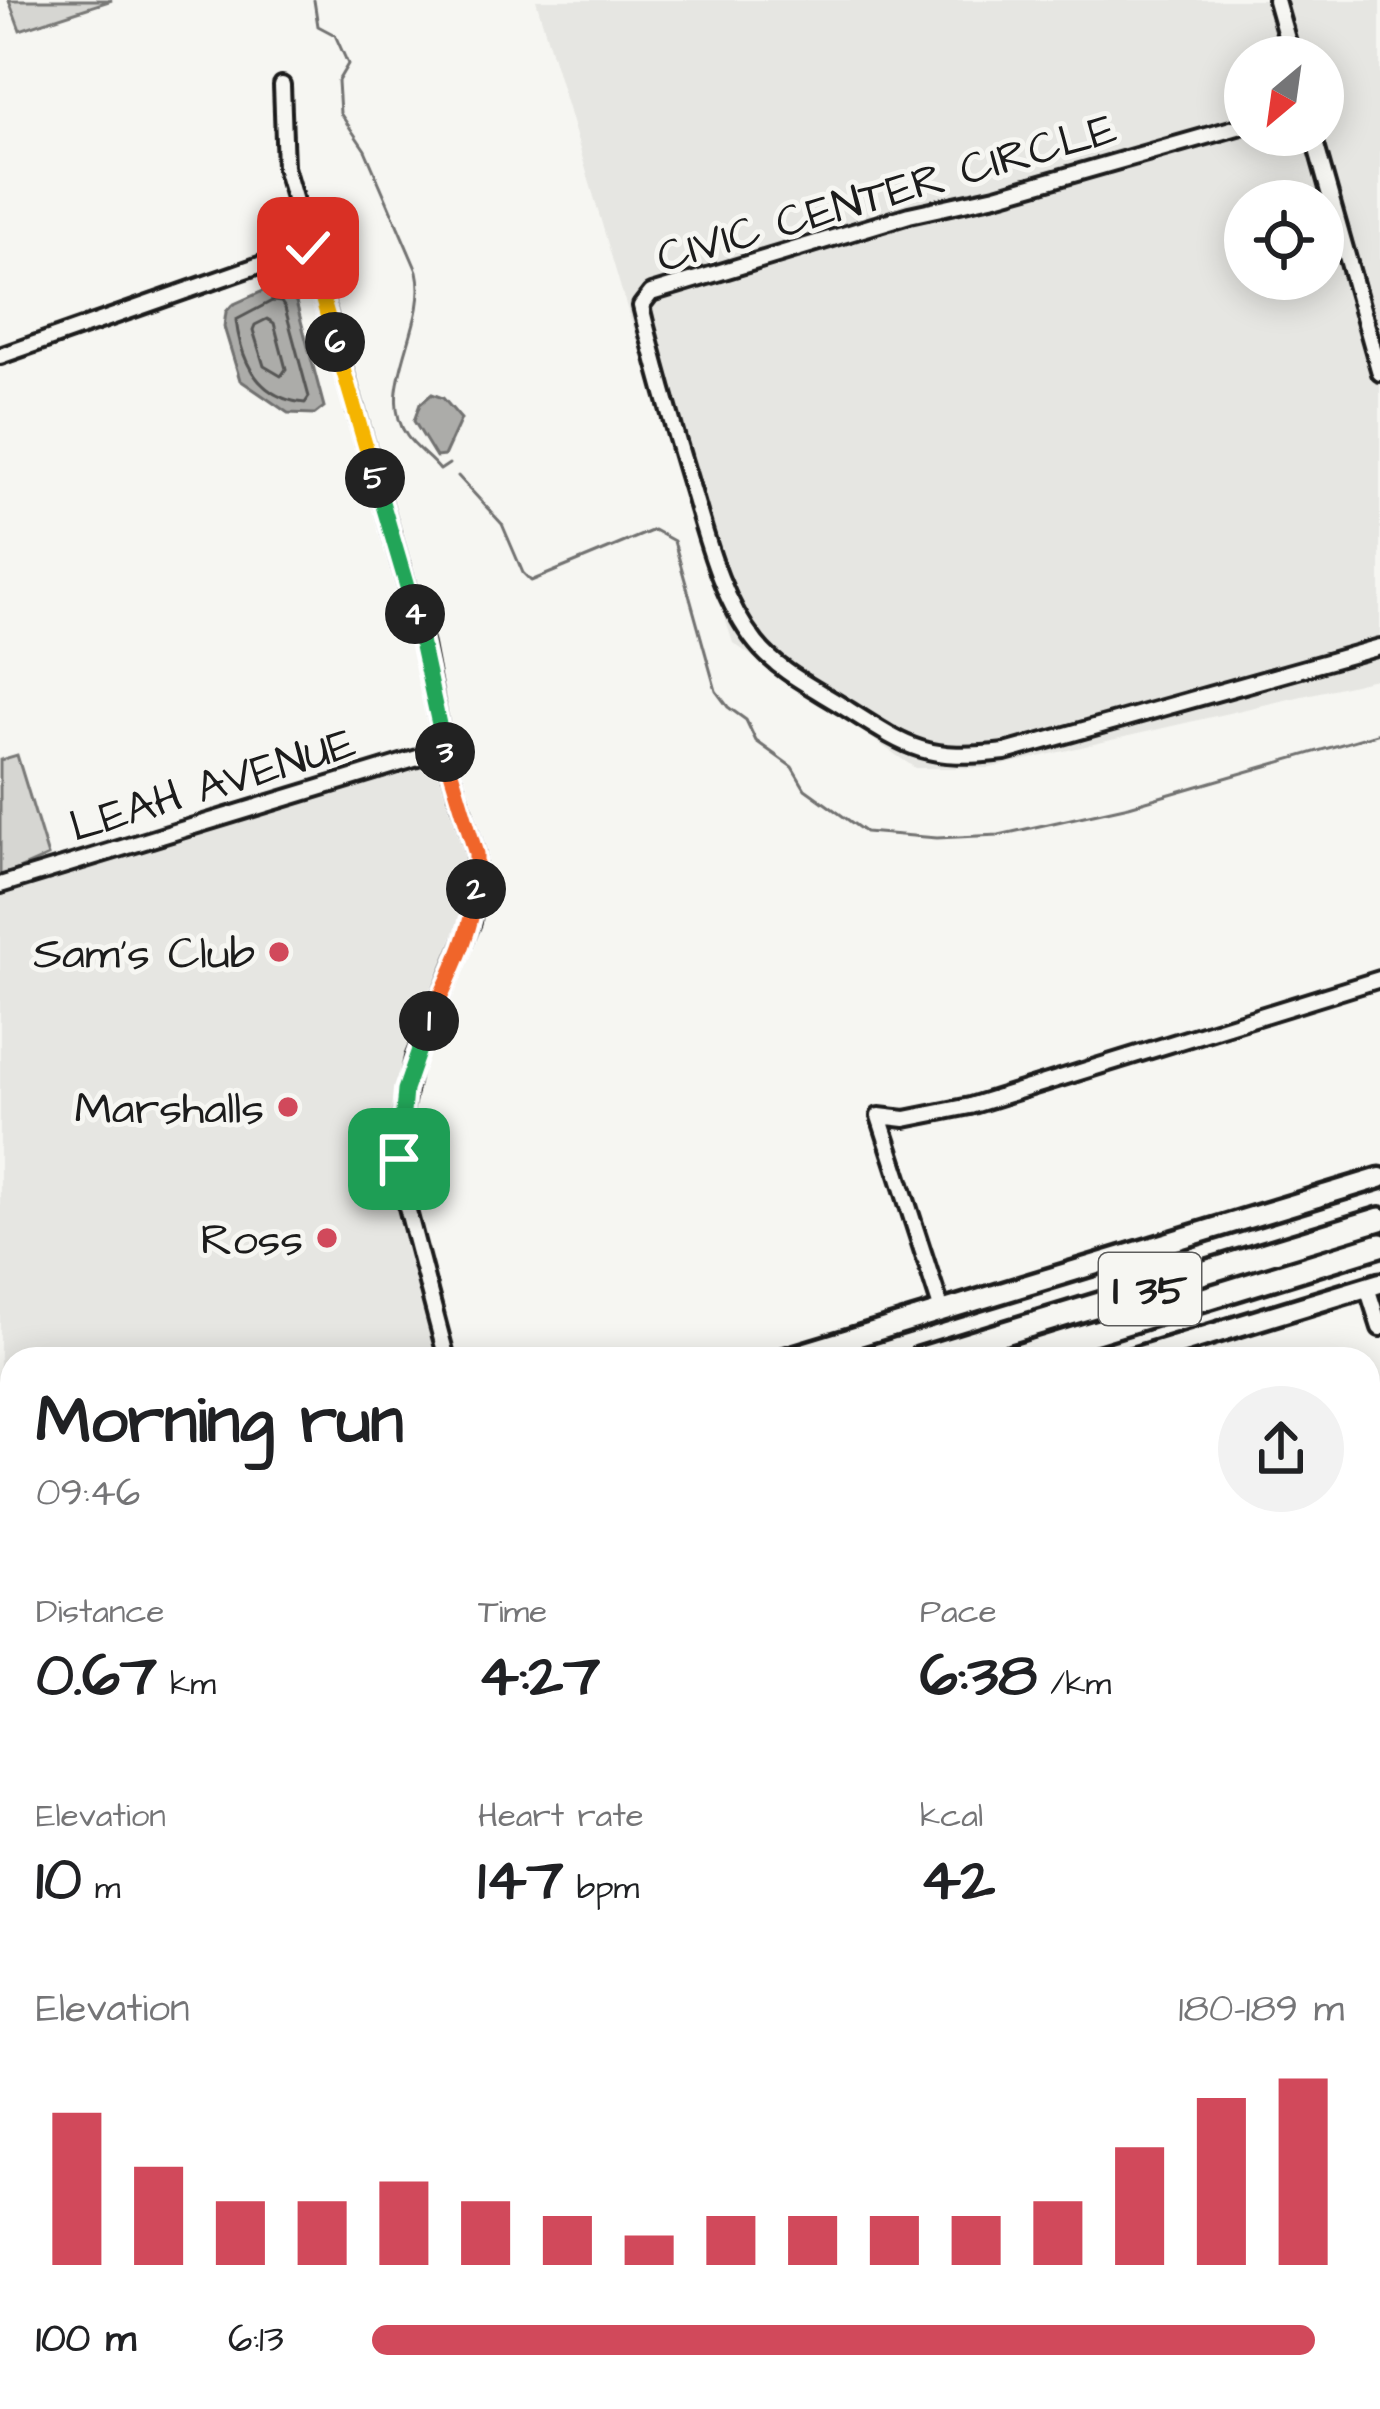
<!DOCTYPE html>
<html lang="en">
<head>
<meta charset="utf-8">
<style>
	:root { --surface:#fff; --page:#f2f2f2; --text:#202124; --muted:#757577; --accent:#d1495b }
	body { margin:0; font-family:"Architects Daughter",sans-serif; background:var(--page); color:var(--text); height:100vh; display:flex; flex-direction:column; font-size:45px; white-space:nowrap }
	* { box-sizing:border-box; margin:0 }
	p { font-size:39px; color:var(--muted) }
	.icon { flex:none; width:66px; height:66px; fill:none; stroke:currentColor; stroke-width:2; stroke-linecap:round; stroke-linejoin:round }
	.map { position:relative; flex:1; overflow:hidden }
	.panel { position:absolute; left:0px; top:1347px; width:1380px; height:1062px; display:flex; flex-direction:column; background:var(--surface); border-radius:36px 36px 0 0; box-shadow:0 6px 30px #0003 }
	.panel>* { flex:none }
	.needle { width:78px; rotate:209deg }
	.controls { position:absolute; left:1224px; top:36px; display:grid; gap:24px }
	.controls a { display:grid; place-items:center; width:120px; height:120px; border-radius:50%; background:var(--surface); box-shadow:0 6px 30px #0003; font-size:60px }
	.pin { position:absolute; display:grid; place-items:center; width:102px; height:102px; color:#fff; margin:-51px; border-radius:24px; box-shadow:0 6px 18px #0006 }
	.km { position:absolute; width:60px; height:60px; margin:-30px; border-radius:50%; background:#222; color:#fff; font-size:33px; line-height:60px; text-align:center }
	.round { display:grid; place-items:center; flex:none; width:126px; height:126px; border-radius:63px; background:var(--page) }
	.summary { display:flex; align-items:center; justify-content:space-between; height:204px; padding:0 36px }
	h1 { font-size:66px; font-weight:800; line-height:90px }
	.metrics { display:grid; grid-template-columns:repeat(3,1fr); gap:18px; height:204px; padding:12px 36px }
	.metrics div { display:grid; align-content:center }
	.metrics b { font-size:60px; font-weight:800 }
	.metrics small { font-size:33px; font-weight:400 }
	.metrics p { font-size:33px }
	.chart { height:336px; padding:24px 36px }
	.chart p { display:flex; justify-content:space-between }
	.chart svg { width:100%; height:216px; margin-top:12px; stroke:var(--accent); stroke-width:6 }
	ul { padding:0 36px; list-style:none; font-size:39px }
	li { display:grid; grid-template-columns:192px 144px 1fr; align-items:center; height:90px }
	li i { height:30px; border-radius:15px; background:var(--accent) }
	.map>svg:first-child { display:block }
	.built { fill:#e6e6e2; fill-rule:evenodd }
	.green { fill:#d6d6d2; stroke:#797977; stroke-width:3 }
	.water { fill:#acaca9; stroke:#727271; stroke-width:3 }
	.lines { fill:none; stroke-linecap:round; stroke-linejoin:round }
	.shore { stroke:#565654; stroke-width:3 }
	.stream { stroke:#727271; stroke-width:3 }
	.minor-casing { stroke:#1c1c1c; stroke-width:22 }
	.major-casing { stroke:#1c1c1c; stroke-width:27 }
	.highway-casing { stroke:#1c1c1c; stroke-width:30 }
	.minor { stroke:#f6f6f2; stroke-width:14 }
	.major { stroke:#f6f6f2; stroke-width:18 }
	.highway { stroke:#f6f6f2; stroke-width:21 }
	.rail-casing { stroke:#1c1c1c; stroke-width:8 }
	.rail { stroke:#f6f6f2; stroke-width:3; stroke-dasharray:9; stroke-linecap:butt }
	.split-1-casing { stroke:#fff; stroke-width:24 }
	.split-2-casing { stroke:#fff; stroke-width:24 }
	.split-3-casing { stroke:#fff; stroke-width:24 }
	.split-4-casing { stroke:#fff; stroke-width:24 }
	.split-5-casing { stroke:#fff; stroke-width:24 }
	.split-6-casing { stroke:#fff; stroke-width:24 }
	.split-7-casing { stroke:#fff; stroke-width:24 }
	.split-1 { stroke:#22a559; stroke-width:15 }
	.split-2 { stroke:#f0652b; stroke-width:15 }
	.split-3 { stroke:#f0652b; stroke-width:15 }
	.split-4 { stroke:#22a559; stroke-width:15 }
	.split-5 { stroke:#22a559; stroke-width:15 }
	.split-6 { stroke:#f5b400; stroke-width:15 }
	.split-7 { stroke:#f5b400; stroke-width:15 }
	.poi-dot { fill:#d1495b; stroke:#f6f6f2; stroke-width:4.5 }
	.labels { text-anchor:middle; stroke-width:10; stroke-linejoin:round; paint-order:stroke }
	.shield { fill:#f6f6f2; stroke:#5d5d5c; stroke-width:3 }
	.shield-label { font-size:42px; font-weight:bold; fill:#1c1c1c }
	.street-label { font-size:45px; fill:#1c1c1c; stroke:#f6f6f2 }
	.poi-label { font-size:45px; fill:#1c1c1c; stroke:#f6f6f2; text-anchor:end }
</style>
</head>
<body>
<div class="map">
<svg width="1380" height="2409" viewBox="0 0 1380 2409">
	<rect width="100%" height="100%" fill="#f6f6f2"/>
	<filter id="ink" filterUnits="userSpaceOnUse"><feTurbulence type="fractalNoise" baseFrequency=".00833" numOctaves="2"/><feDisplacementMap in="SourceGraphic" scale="24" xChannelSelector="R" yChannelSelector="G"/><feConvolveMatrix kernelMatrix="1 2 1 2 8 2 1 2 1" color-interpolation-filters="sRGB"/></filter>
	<g filter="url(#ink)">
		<path class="built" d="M536,0H1380V678L990,768H915L733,643L622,292ZM1245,57H1323V135H1245ZM1245,201H1323V279H1245Z
			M437,764L444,772L462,832L469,887L459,939L411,1041L402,1072L391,1151L397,1208L442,1359H12V1588L0,1590V893Z
			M1380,1517V1647L1368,1651V1521Z
			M510,2397H1252L1256,2409H513Z"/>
		<path class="green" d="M9,0H112L20,30Z
			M17,755L48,856L0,877V760Z
			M12,2385V2397H477L480,2409H0V2388Z"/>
		<path class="water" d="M270,288L286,291L296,302L324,407L315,414L288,413L240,380L224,327L226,312L232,305Z
			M432,394L443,398L461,419L444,456L436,457L414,421L420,404Z"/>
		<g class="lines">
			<path class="shore" d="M272,301L281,302L285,308L309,397L305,403C258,399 241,361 236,320Z
				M267,319L274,323L286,369L281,376L264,366L253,330L255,325Z"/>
			<path class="stream" d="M314,0L318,26L335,35L348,64L338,81L340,113L365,150L417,271C430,325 374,389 407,436C416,449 430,457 440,470L449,464
				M458,476L502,524L523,573L531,581L654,530L674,541L716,691L728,707L746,720L756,741L792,767L805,789L865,832L937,838L999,835L1129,806L1380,733
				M1368,1533L1380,1529"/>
			<g class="minor-casing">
				<path id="minor" d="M1276,0L1292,57
					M282,85L285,167L424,645L444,750L476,854L472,922L414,1058L400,1126L403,1192L447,1359
					M1245,125L996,196L909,215L651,293L641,306C656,369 674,430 693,492C708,543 722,600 756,643C778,671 814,688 844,707C910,749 926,761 1005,752L1380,647
					M1313,135L1380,373
					M0,356L308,248
					M0,885L444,750
					M1367,1287L1380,1328
					M942,1311L879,1116L905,1119L970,1106L1380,979
					M1368,1509L1380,1505"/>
			</g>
			<g class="major-casing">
				<path id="major" d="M783,1359L1380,1178
					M1130,1359L1380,1283
					M0,1598L12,1595
					M0,1706L12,1702"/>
			</g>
			<g class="highway-casing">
				<path id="highway" d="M919,1359L1380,1219
					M1008,1359L1380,1245
					M0,1639L12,1635
					M0,1668L12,1665"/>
			</g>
			<use href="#minor" class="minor"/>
			<use href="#major" class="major"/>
			<use href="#highway" class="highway"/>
			<g class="rail-casing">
				<path id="rail" d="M1368,1953L1380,1950
					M1368,1998L1380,1995
					M0,2272L12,2264
					M0,2335L12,2332"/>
			</g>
			<use href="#rail" class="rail"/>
		</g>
	</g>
	<g class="lines" filter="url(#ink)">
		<g class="split-1-casing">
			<path id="split-1" d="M399,1159L405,1090L429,1021"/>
		</g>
		<g class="split-2-casing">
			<path id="split-2" d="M429,1021C449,977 471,938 476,889"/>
		</g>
		<g class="split-3-casing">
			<path id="split-3" d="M445,752L476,854V889"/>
		</g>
		<g class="split-4-casing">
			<path id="split-4" d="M415,614L445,752"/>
		</g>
		<g class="split-5-casing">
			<path id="split-5" d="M375,478L415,614"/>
		</g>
		<g class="split-6-casing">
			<path id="split-6" d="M335,342L375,478"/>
		</g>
		<g class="split-7-casing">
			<path id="split-7" d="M308,248L335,342"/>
		</g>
		<use href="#split-1" class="split-1"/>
		<use href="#split-2" class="split-2"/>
		<use href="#split-3" class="split-3"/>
		<use href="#split-4" class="split-4"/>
		<use href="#split-5" class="split-5"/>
		<use href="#split-6" class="split-6"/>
		<use href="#split-7" class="split-7"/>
	</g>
	<g class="poi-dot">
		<circle cx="279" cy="952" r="12"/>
		<circle cx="288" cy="1107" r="12"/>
		<circle cx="327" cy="1238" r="12"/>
	</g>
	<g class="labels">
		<rect class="shield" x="1099" y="1253" width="102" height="72" rx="9"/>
		<g class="shield-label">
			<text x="1150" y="1304">I 35</text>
		</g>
		<g class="street-label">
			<text transform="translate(886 191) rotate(-16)" y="16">CIVIC CENTER CIRCLE</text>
			<text transform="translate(212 783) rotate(-17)" y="16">LEAH AVENUE</text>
		</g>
		<g class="poi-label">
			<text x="255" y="968">Sam's Club</text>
			<text x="264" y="1123">Marshalls</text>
			<text x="303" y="1254">Ross</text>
		</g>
	</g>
</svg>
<div class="controls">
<a><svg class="needle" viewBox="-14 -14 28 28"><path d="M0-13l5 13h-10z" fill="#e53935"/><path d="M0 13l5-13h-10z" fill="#757577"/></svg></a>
<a><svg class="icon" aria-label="locate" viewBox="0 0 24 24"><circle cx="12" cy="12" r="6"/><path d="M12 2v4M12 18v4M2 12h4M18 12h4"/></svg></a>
</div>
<div class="pin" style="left:399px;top:1159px;background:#1e9e55"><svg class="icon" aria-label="arrive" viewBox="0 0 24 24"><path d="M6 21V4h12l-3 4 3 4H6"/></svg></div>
<div class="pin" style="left:308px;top:248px;background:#d93025"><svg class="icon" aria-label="check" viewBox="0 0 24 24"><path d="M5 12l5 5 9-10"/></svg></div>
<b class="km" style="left:429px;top:1021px">1</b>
<b class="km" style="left:476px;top:889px">2</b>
<b class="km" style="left:445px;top:752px">3</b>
<b class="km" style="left:415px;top:614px">4</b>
<b class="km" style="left:375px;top:478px">5</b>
<b class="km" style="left:335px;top:342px">6</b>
<section class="panel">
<div class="summary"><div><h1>Morning run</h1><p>09:46</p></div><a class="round"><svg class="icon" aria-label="share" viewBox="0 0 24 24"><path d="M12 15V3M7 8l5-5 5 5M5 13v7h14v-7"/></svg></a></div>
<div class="metrics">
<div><p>Distance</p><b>0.67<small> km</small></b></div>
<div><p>Time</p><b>4:27</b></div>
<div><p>Pace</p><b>6:38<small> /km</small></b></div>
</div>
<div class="metrics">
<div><p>Elevation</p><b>10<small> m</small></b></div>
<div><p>Heart rate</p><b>147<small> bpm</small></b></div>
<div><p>kcal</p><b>42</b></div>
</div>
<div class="chart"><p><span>Elevation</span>180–189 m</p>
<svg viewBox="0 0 160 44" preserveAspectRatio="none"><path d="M5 44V13M15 44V24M25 44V31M35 44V31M45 44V27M55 44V31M65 44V34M75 44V38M85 44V34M95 44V34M105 44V34M115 44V34M125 44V31M135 44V20M145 44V10M155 44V6"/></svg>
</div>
<ul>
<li><b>100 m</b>6:13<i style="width:97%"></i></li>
</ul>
</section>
</div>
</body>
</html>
